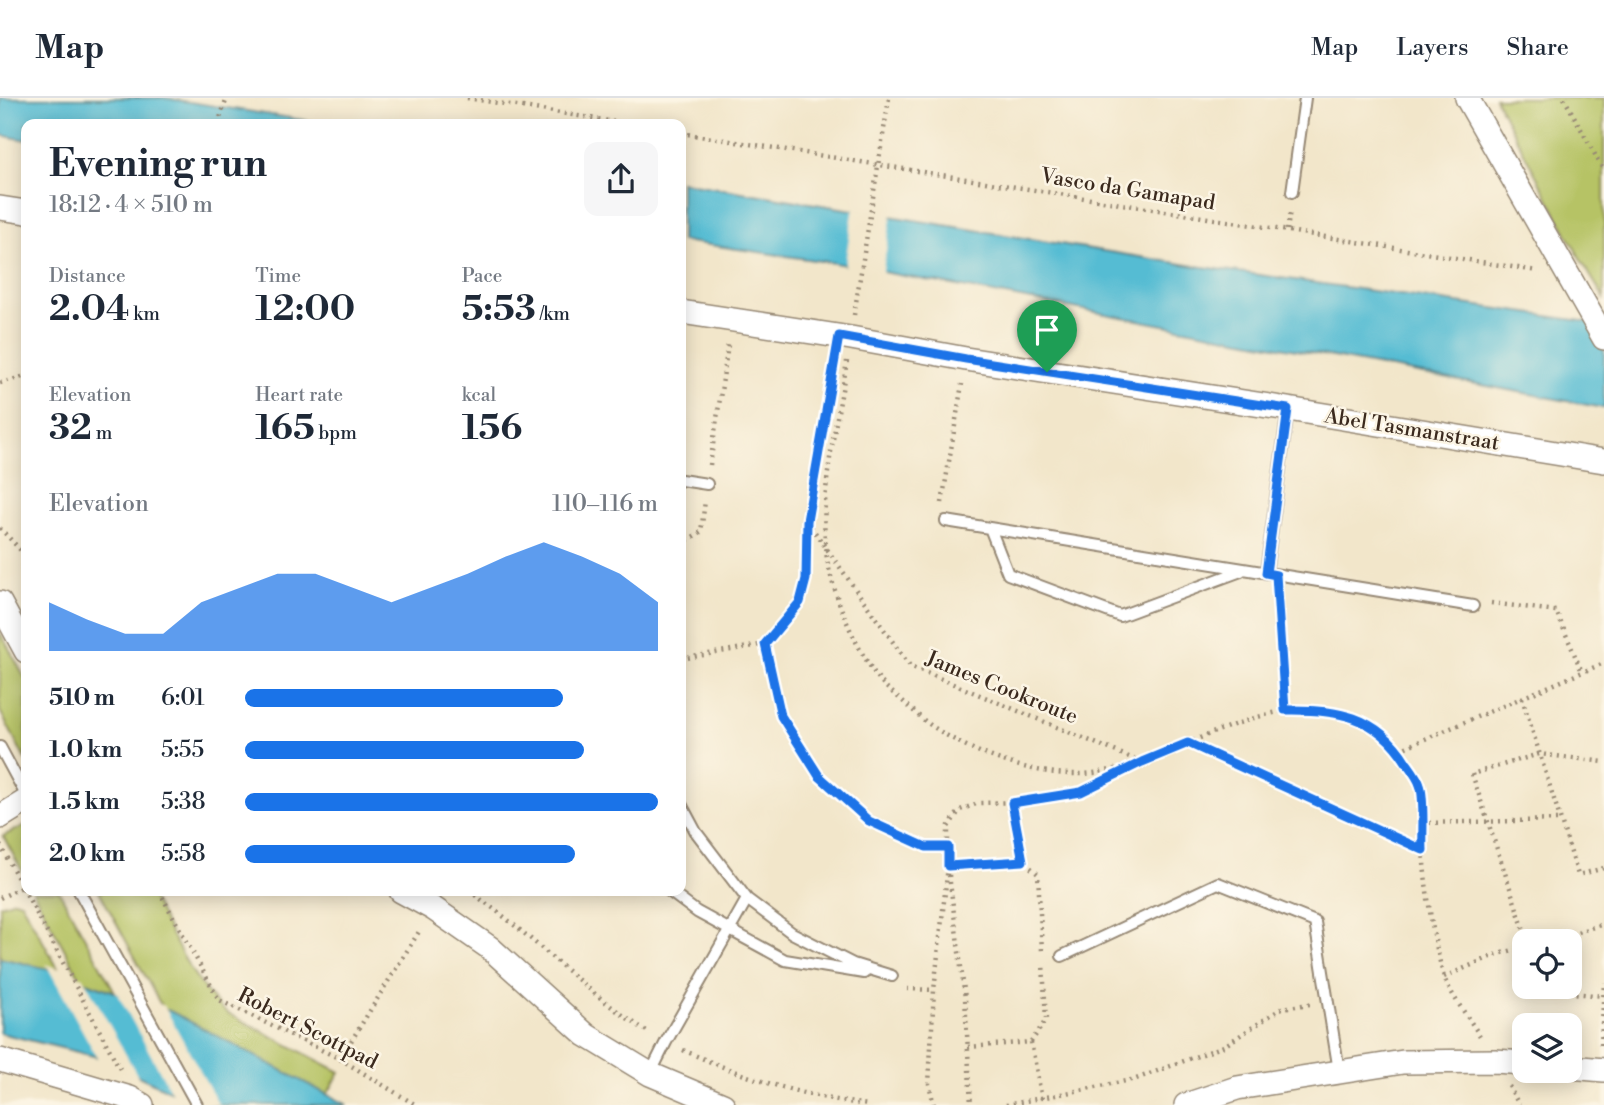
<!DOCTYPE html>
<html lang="en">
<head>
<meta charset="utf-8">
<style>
	:root { --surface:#fff; --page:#f6f6f7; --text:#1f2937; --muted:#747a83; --line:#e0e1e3; --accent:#1a73e8 }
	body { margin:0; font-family:"Libre Bodoni",serif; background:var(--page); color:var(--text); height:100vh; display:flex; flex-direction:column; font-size:26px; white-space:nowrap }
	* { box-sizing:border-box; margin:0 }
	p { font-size:23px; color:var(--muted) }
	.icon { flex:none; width:38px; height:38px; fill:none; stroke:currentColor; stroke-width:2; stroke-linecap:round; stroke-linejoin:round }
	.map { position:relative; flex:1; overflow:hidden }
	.drawer { position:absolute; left:21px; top:21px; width:665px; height:777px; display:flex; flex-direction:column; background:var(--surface); border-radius:14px; box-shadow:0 4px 18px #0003 }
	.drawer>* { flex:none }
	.buttons { position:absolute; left:1512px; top:831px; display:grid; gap:14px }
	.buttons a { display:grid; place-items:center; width:70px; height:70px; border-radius:14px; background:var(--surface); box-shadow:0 4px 18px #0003; font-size:35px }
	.pin { position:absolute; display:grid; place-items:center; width:60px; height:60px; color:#fff; margin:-72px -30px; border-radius:50% 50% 50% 0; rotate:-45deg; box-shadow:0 0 7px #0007 }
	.pin .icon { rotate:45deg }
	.round { display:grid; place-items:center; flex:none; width:74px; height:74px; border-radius:14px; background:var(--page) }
	.headline { display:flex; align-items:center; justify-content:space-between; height:119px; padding:0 28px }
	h1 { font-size:38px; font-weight:800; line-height:52px }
	.metrics { display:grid; grid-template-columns:repeat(3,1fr); gap:10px; height:119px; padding:7px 28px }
	.metrics div { display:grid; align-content:center }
	.metrics b { font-size:35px; font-weight:800 }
	.metrics small { font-size:19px; font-weight:400 }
	.metrics p { font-size:19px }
	.chart { height:196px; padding:14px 28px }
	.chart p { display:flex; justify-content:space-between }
	.chart svg { width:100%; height:126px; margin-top:7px; fill:var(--accent); opacity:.7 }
	ul { padding:0 28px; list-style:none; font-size:23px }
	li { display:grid; grid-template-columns:112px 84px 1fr; align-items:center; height:52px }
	li i { height:18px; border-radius:9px; background:var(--accent) }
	header { display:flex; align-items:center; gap:42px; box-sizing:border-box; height:98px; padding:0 35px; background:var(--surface); border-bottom:2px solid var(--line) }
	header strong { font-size:33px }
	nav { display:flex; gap:38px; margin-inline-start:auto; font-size:24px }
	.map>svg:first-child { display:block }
	.green { fill:#b6c365; stroke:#787642; stroke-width:2 }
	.water { fill:#55bcd3; stroke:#487378; stroke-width:2 }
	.pier { fill:#f2e6ca }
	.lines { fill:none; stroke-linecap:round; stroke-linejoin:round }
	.service-casing { stroke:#968874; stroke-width:14 }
	.minor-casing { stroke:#968874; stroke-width:26 }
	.path { stroke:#968874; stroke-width:4.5; stroke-dasharray:2 5; stroke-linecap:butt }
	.service { stroke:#fff; stroke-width:10 }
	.minor { stroke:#fff; stroke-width:23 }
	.route-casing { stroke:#fff; stroke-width:14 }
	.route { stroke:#1a73e8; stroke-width:9 }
	.labels { text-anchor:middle; stroke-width:5; stroke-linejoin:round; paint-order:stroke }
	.street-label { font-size:21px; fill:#3b2a1e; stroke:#fcf5e5 }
</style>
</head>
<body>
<header>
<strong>Map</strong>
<nav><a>Map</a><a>Layers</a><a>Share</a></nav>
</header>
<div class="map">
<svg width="1604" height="1007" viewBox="0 0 1604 1007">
	<rect width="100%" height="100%" fill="#fcf5e5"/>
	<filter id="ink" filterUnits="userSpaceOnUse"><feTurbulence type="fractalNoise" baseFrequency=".0143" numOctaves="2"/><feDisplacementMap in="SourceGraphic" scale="14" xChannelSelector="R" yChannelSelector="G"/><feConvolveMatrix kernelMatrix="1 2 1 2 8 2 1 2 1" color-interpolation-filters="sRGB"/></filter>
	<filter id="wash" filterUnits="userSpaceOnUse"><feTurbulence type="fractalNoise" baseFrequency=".00686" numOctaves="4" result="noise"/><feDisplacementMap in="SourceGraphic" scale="28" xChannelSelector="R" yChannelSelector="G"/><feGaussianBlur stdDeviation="1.57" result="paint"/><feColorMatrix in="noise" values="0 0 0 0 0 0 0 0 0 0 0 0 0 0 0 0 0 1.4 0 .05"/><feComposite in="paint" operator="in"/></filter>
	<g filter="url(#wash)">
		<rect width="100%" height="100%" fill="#f2e6ca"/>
		<path class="green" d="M1495,0H1604V200L1581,162Z
			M0,534L26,582V663L0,613Z
			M26,727V780L3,738Z
			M33,793H59L115,894L81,882Z
			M99,793H148C169,830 194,889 227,915L340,974L327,997L163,911Z
			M15,802L21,804L60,874L0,860V807Z"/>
		<path class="water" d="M0,0H164L328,26H26V42L0,37Z
			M681,84L1189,167L1604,226V310L835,165L681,143Z
			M0,860L49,871L172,914L347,1007H200L98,959L0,935Z"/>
		<path class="pier" d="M854,109L892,115L882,178L844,171Z
			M46,866L83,879L140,982L99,963Z
			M114,890L164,908L219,1007H191L174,999Z"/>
	</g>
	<g filter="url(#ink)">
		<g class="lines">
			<g class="service-casing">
				<path id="service" d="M1292,94L1305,0
					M681,382L707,386
					M946,423L1473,508
					M990,430L1008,476L1120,518L1241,473
					M1266,475L1288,311
					M0,649L26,697
					M681,706L696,734L747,801L792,835L853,866L892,878
					M79,793L197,1007
					M669,793L697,814L785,862L864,875
					M1062,858L1218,785L1315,824L1339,973
					M650,976L666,944L747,801"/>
			</g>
			<g class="minor-casing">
				<path id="minor" d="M1467,0L1604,240
					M0,110L26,114
					M681,214L851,240L966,261L1288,311L1604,363
					M0,505L26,553
					M0,719L26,703
					M401,793L434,811L490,850L586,937L650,976L723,1007
					M0,962L130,1000L142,1007
					M1570,969L1604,972
					M1186,1007L1237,990L1403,964L1495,963L1524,965"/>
			</g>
			<path class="path" d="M467,0L628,26
				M1564,0L1604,73
				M218,26L227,0
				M681,35L1537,173
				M1287,132L1290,112
				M854,217L889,0
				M847,263C838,321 821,385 825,443C827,486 856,555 884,587C891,594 900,600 907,607C916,615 925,624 935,630C975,657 1035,678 1083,676C1174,671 1286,570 1372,629C1388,640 1417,671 1421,690C1425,709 1421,731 1423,750C1425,789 1433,839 1443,876C1449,895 1469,920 1480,938
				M0,285L26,278
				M710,367L728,247
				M942,405L962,286
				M807,423L910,568L1141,664
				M0,430L26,458
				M681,446L701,434L705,403
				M1278,494L1285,612
				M1491,505L1556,513L1582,574
				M765,546L781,618L819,678L869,723L926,749H948
				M681,561L765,546L800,504L806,481L807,423L834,263
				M1522,600L1578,777L1604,770
				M1189,646L1423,752
				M1399,652L1604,565
				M1012,704L1023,763L1038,776L1042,853
				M1422,725L1560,722
				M0,747L120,971
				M948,768L1023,763
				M949,777L965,900L971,1007
				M159,793L219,902L340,961L416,1007
				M469,793C533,836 584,895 650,935
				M0,800L22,789
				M1528,844L1472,676L1539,656L1604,664
				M1544,844L1604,826
				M1444,879L1495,857L1524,849
				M1543,889L1544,892L1603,898
				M907,891L934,892
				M1031,944L1042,1001
				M1601,947L1604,884
				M968,949L1031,944L1046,922L1043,865
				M683,952C746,980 799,998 869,1007
				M340,961L420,832
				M1509,988L1519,1007
				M934,1007L929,986L934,892L948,768V729L960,712L979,705L1022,704L1081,694L1134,668
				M1006,1007L1136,981L1224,948L1282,910L1310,906"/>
			<use href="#service" class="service"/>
			<use href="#minor" class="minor"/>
		</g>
	</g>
	<g class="lines" filter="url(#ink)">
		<g class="route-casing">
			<path id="route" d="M839,238L966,261L1288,311L1266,475L1276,477L1285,612C1336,611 1377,617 1406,664C1411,671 1418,680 1420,687C1425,700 1422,737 1423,752L1188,645L1142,664L1081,694L1012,705L1023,763L948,768V749H926L869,723L819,678L781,618L765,546L800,504L806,481L807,423Z"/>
		</g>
		<use href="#route" class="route"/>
	</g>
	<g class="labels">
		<g class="street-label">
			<text transform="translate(1128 91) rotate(9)" y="7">Vasco da Gamapad</text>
			<text transform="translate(1412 331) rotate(9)" y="7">Abel Tasmanstraat</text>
			<text transform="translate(1002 589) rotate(22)" y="7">James Cookroute</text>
			<text transform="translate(308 930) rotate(27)" y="7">Robert Scottpad</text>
		</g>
	</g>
</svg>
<div class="buttons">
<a><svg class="icon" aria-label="locate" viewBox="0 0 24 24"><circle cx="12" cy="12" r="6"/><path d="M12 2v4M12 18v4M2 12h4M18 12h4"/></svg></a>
<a><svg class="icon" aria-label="layers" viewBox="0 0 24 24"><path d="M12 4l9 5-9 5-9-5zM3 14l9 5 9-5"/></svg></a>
</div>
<div class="pin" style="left:1047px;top:274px;background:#1e9e55"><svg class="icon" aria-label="arrive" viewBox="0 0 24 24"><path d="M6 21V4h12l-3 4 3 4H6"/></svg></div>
<section class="drawer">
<div class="headline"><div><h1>Evening run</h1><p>18:12 · 4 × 510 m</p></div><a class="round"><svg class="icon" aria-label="share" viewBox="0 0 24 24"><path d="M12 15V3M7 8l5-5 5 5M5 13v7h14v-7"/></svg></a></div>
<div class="metrics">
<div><p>Distance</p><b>2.04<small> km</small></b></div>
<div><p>Time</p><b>12:00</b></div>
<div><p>Pace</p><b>5:53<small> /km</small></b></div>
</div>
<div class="metrics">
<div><p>Elevation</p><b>32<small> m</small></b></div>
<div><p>Heart rate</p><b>165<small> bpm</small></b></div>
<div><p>kcal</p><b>156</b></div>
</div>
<div class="chart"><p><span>Elevation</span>110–116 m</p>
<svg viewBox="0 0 160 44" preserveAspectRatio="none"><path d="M0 44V27L10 33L20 38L30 38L40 27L50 22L60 17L70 17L80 22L90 27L100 22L110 17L120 11L130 6L140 11L150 17L160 27V44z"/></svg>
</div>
<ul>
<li><b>510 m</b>6:01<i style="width:77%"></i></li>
<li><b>1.0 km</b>5:55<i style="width:82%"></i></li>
<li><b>1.5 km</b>5:38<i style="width:100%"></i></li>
<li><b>2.0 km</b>5:58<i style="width:80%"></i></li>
</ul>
</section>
</div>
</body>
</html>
